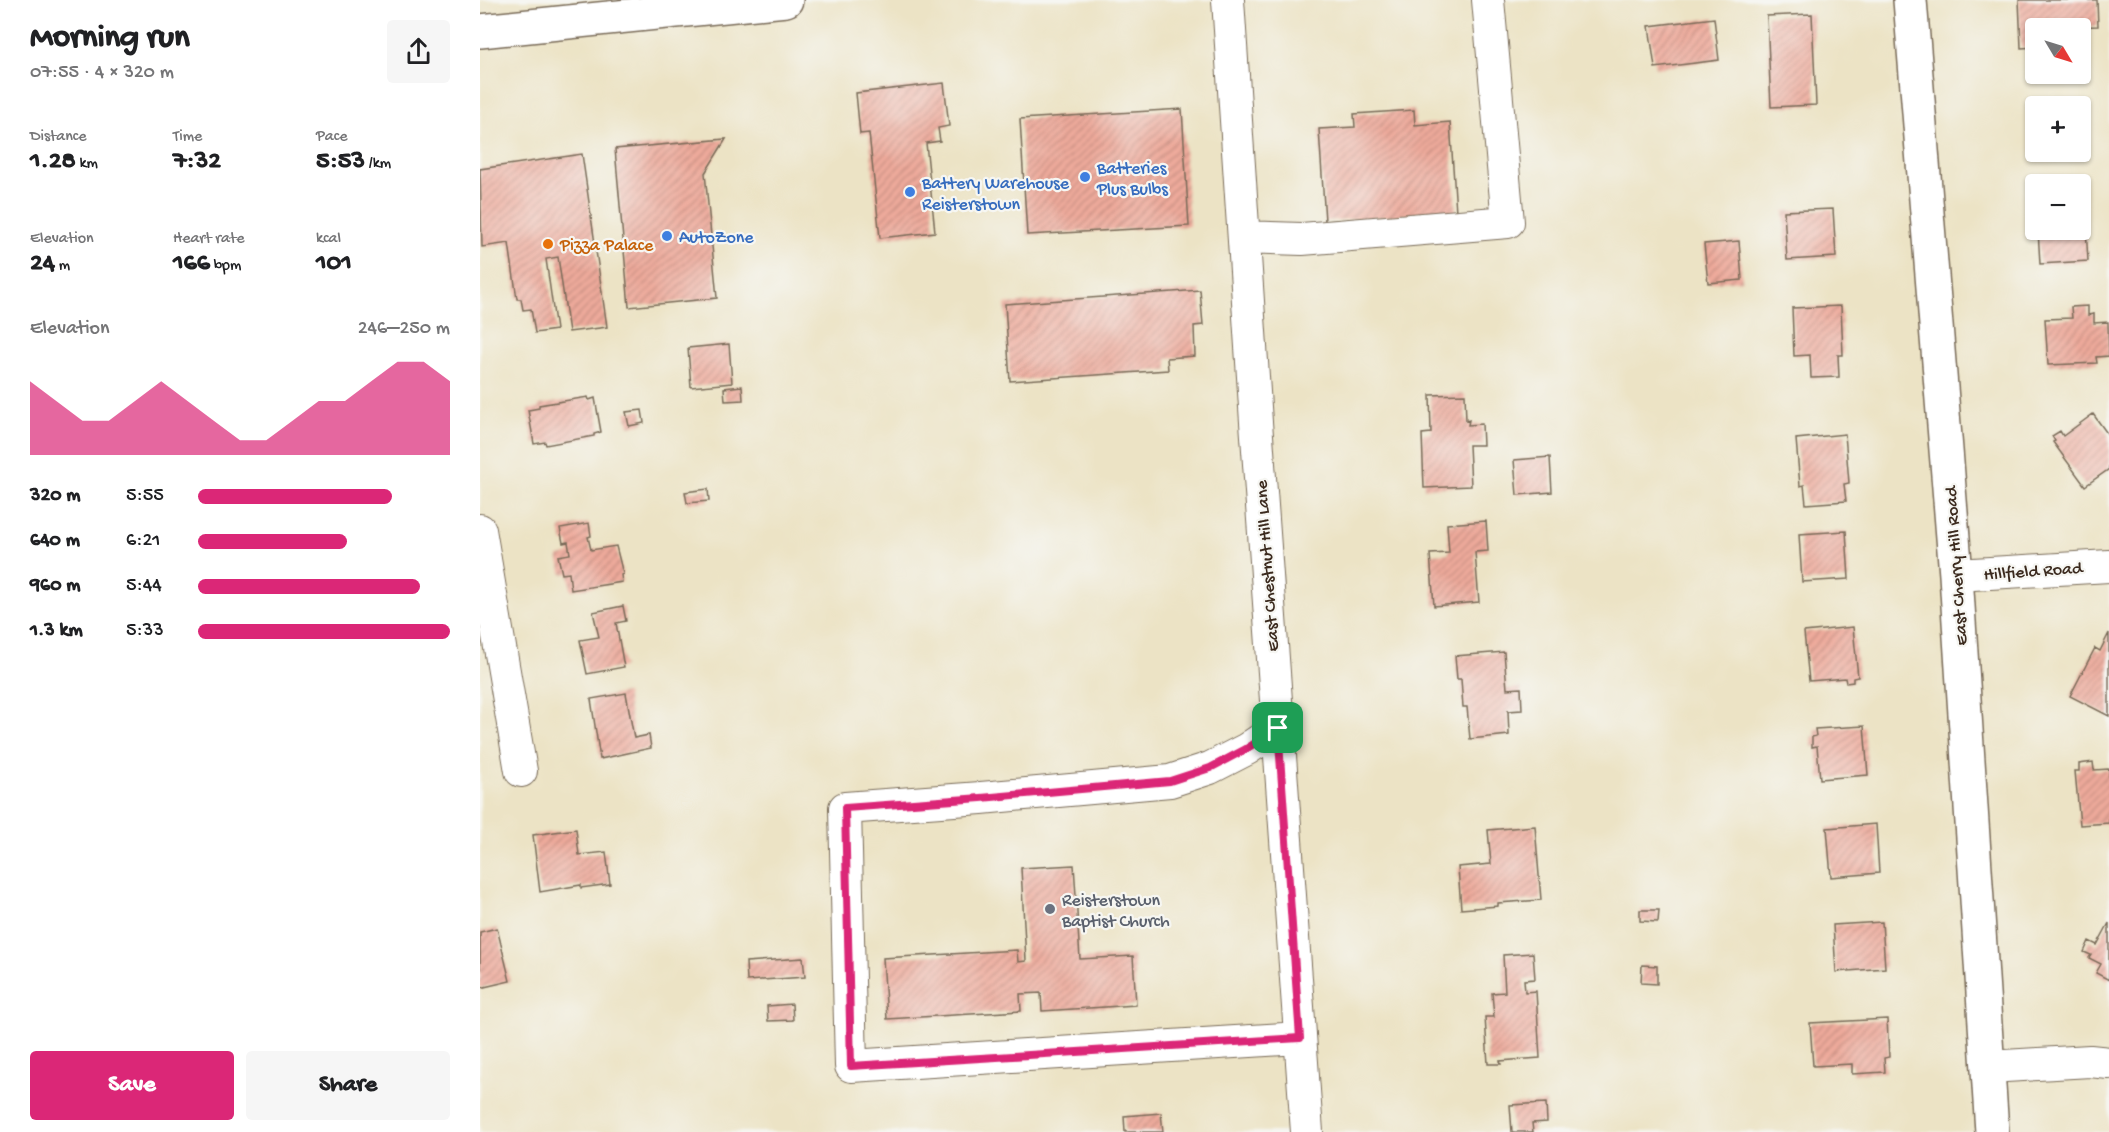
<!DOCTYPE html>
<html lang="en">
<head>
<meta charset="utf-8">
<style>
	:root { --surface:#fff; --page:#f6f6f6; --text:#202124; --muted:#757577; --accent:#db2777 }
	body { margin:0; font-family:"Gochi Hand",sans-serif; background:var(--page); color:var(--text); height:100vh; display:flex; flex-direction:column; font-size:22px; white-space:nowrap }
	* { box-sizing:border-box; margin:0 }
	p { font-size:20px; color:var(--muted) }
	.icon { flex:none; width:33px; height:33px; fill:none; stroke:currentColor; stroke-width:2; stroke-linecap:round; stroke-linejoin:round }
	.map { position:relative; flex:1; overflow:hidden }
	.sheet { display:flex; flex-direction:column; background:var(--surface); width:480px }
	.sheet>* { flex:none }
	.needle { width:39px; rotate:128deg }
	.controls { position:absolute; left:1545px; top:18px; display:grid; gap:12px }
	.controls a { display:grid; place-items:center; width:66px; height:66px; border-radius:6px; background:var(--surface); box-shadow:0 2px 4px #0004; font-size:30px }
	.pin { position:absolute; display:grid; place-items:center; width:51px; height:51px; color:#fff; margin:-26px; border-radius:12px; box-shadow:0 3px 9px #0006 }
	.round { display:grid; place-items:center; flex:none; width:63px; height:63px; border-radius:6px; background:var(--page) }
	.headline { display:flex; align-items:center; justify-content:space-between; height:102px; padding:0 30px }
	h1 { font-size:33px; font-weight:700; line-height:45px }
	.stats { display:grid; grid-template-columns:repeat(3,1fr); gap:9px; height:102px; padding:6px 30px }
	.stats div { display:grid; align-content:center }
	.stats b { font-size:26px; font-weight:700 }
	.stats small { font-size:16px; font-weight:400 }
	.stats p { font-size:16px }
	.chart { height:168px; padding:12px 30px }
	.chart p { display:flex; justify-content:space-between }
	.chart svg { width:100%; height:108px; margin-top:6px; fill:var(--accent); opacity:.7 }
	.primary-button { display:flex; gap:12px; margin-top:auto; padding:12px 30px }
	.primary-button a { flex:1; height:69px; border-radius:6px; background:var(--accent); color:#fff; font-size:24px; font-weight:700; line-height:69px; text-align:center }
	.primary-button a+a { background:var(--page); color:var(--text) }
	ul { padding:0 30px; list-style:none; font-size:20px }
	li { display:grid; grid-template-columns:96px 72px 1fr; align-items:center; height:45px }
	li i { height:15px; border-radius:8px; background:var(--accent) }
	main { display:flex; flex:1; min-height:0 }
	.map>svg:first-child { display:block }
	.building { fill:url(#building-hatch) }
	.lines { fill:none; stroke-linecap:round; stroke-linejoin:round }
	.minor-casing { stroke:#796b58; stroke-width:34 }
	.major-casing { stroke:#796b58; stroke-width:36 }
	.minor { stroke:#fff; stroke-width:32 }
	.major { stroke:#fff; stroke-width:33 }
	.route-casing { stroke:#fff; stroke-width:12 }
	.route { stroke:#db2777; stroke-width:8 }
	.shop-dot { fill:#3f7fe0; stroke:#f6f6f2; stroke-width:2 }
	.food-dot { fill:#e8710a; stroke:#f6f6f2; stroke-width:2 }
	.worship-dot { fill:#6b7280; stroke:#f6f6f2; stroke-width:2 }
	.labels { text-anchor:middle; stroke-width:4.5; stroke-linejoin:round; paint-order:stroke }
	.shop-label { font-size:18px; fill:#366cbe; stroke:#f6f6f2; text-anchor:start }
	.food-label { font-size:18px; fill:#c56008; stroke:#f6f6f2; text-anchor:start }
	.street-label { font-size:18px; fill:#3b2a1e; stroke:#f6f6f2 }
	.worship-label { font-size:18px; fill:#5b616d; stroke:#f6f6f2; text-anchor:start }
</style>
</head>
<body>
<main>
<section class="sheet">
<div class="headline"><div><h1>Morning run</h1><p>07:55 · 4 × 320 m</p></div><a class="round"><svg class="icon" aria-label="share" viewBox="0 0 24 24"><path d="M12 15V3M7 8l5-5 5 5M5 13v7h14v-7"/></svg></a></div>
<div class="stats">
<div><p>Distance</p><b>1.28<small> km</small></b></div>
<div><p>Time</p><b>7:32</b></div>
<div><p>Pace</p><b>5:53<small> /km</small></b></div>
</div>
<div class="stats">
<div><p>Elevation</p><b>24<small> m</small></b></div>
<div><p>Heart rate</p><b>166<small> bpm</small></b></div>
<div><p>kcal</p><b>101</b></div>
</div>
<div class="chart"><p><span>Elevation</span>246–250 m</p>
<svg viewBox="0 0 160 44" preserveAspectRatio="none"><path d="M0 44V14L10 22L20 30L30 30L40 22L50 14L60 22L70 30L80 38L90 38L100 30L110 22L120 22L130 14L140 6L150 6L160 14V44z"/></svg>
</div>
<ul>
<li><b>320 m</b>5:55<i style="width:77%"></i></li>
<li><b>640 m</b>6:21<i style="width:59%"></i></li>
<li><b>960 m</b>5:44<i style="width:88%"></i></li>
<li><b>1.3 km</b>5:33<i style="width:100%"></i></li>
</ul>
<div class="primary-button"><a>Save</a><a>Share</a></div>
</section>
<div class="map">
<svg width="1629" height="1132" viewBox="0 0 1629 1132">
	<defs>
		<pattern id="building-hatch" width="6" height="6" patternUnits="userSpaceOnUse" patternTransform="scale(1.5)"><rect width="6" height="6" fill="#eeaa9b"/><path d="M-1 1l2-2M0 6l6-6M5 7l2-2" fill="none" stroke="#c28b7e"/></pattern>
	</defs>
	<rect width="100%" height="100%" fill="#f6f6f2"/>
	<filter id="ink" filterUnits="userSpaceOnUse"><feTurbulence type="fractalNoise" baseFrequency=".0167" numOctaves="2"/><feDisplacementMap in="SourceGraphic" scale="12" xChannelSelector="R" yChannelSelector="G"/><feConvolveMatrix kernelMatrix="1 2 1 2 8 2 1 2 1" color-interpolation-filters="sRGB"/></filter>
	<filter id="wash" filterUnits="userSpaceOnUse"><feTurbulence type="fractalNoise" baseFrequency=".008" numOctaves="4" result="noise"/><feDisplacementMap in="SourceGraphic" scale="24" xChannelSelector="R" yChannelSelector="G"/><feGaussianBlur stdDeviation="1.35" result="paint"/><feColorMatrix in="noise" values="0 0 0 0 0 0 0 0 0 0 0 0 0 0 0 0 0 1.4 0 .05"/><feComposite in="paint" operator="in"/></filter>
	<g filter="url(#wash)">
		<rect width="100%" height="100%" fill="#ece3c5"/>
		<g id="blocks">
			<path class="building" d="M1539,0H1617L1618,26L1556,28V47L1541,48Z
				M1332,14L1336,105L1291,107L1287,16Z
				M1234,18L1239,60L1175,68L1169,26Z
				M464,83L469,126L458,128L460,141L446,143L455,232L400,238L389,133L380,134L376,93Z
				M1553,105H1556V152H1600V155L1553,159L1548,111H1554Z
				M702,109L709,226L547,235L540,119Z
				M934,110L935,125L970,122L976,212L845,221L839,129L875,127L874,114Z
				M246,139L225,173L237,298L149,307L135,149Z
				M102,154L127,327L89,332L78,257L66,259L76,330L55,333L51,309L43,310L41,299H37L29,243L2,247L0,169Z
				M1353,209L1356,257L1307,260L1304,211Z
				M1600,212H1605L1608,261L1560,264L1558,230H1600Z
				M1259,241L1262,280L1228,283L1224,244Z
				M720,290L723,325L714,326L715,356L687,358L688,370L530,381L525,304Z
				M1361,306L1363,355H1358L1359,377L1331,378L1330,355L1314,356L1312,308Z
				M1608,306V315L1614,314V323L1628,322L1629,356L1616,357L1617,363L1568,365L1565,319L1592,318L1591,307Z
				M249,344L252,383L211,387L208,348Z
				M262,386L263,400L245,401L244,388Z
				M985,394L986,421L989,420L988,425L1002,424L1003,445H989L991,486L944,488L942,434L951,433L950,395Z
				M108,397L109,400L115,398L121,432L114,434V436L66,445L65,442L54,444L48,410L59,408V405Z
				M162,410L164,423L149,426L146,412Z
				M1613,414L1629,436V469L1605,486L1573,442L1575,441L1572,436L1580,431L1583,436Z
				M1365,434L1369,483L1364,484L1366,501L1326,504L1324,485L1320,486L1316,439Z
				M1070,457L1072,492L1037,495L1034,460Z
				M228,489L229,501L207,503L205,492Z
				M1006,521L1008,551L995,552L999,602L954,606L950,554L969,553L967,524Z
				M109,523L111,536L108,537L111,550L136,546L143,574L141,575L142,582L91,590L89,573L82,574L78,556L90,554L88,542L83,543L80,528Z
				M1366,531L1369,579L1322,582L1319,534Z
				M143,606L146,621L136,623L144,667L107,674L100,640L119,637L113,612Z
				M1373,627L1378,677L1373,678V682L1366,683L1365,678L1329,681L1324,632Z
				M1629,633V716L1590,696L1615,648L1620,651Z
				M1024,652L1027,689L1041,688L1042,710L1028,711L1029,735L990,739L987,707H983L981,679H977L975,656Z
				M146,693L154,738L169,735L171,748L120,759L111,699Z
				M1384,726L1388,775L1340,779L1337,746L1332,747V737L1336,736L1335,729Z
				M1613,762L1614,770L1629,769V823L1600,825L1595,771H1599V764Z
				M1396,824L1399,873L1351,877L1347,828Z
				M1055,826L1061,900L1018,903V906L981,909L978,867L1011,864L1008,830Z
				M96,829L99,855L126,852L130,884L101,888V885L60,892L53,835Z
				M594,865L600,959L653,956L656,1005L562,1011L561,993L540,994L541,1011L407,1019L403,958L537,950L538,962L546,961L541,868Z
				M1160,910H1179L1178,922L1160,921Z
				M1402,922L1405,968L1356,972L1353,925Z
				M1629,923V980L1616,973L1621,964L1609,958L1611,955L1604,952L1609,941L1617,945Z
				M17,928L30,981L0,988V932Z
				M1053,953L1055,979L1044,980L1045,992L1056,991L1060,1058L1020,1061L1021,1064H1008L1005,1017H1014L1012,993L1025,992L1023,955Z
				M323,958L325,977L267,981L266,962Z
				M1162,965L1177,966V984L1161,983Z
				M312,1004L313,1020L288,1021L287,1006Z
				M1407,1019L1409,1057L1404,1058L1405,1072L1372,1074V1064L1333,1066L1330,1023Z
				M1066,1103L1067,1122L1052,1123L1053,1132H1032L1030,1105Z
				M681,1113L683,1132H645L644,1116Z"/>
		</g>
	</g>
	<g filter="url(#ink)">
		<use href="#blocks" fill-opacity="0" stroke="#796b58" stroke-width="1.5"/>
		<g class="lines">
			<g class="minor-casing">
				<path id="minor" d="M748,0L776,422L827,1132
					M764,237L822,239L1028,222L1008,0
					M0,530L41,771
					M1476,575L1629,566
					M798,728L767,749L730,768L690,781L501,798L365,808L371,1066L820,1038
					M1508,1067L1610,1061L1629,1063"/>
			</g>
			<g class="major-casing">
				<path id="major" d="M1430,0L1476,575L1512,1132
					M0,31L306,0"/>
			</g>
			<use href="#minor" class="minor"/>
			<use href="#major" class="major"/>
		</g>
	</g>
	<g class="lines" filter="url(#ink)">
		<g class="route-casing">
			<path id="route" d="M798,728L820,1038L371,1066L365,808L501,798L690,781L730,768L766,749Z"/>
		</g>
		<use href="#route" class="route"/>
	</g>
	<g class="shop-dot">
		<circle cx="605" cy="177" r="6"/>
		<circle cx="430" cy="192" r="6"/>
		<circle cx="187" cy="236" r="6"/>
	</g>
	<circle class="food-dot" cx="68" cy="244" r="6"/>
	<circle class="worship-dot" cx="570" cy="909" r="6"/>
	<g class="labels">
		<g class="shop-label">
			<text x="617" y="173">Batteries<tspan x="617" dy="21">Plus Bulbs</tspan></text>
			<text x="442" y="188">Battery Warehouse<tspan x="442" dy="21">Reisterstown</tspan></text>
			<text x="199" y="242">AutoZone</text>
		</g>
		<g class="food-label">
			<text x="80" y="250">Pizza Palace</text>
		</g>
		<g class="street-label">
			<text transform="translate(786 566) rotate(-94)" y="6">East Chestnut Hill Lane</text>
			<text transform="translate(1475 566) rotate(-94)" y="6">East Cherry Hill Road</text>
			<text transform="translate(1553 570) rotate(-4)" y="6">Hillfield Road</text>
		</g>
		<g class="worship-label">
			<text x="582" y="905">Reisterstown<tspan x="582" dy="21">Baptist Church</tspan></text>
		</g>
	</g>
</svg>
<div class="controls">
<a><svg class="needle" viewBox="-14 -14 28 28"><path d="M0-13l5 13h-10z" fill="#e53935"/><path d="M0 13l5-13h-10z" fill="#757577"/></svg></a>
<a>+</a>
<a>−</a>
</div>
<div class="pin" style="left:798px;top:728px;background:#1e9e55"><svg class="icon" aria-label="arrive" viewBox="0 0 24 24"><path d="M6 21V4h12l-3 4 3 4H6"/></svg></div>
</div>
</main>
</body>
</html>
